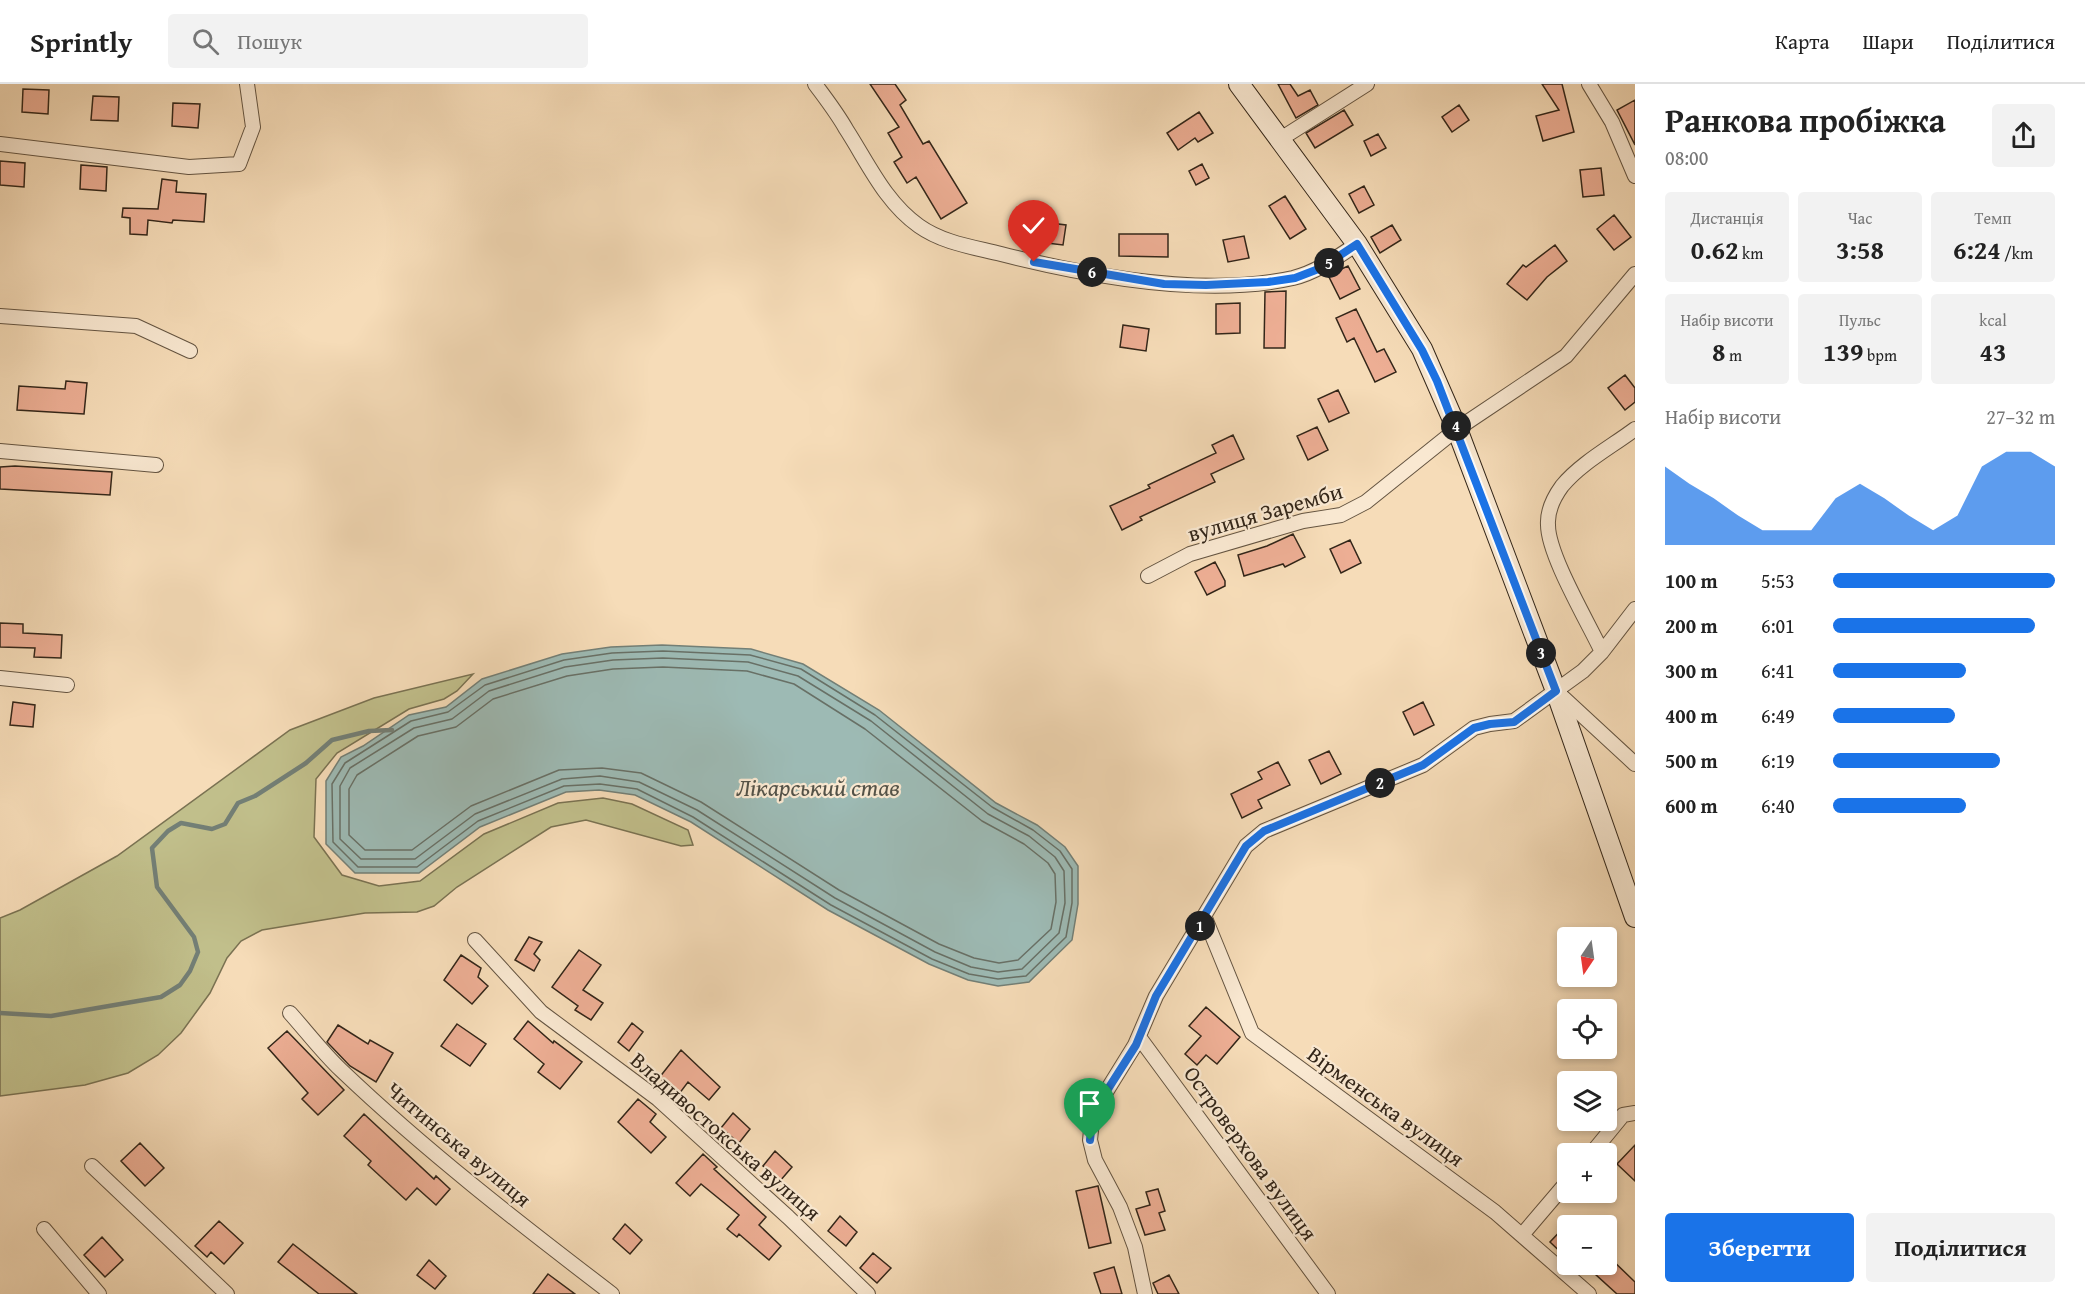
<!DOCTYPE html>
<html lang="uk">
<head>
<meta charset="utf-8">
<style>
	:root { --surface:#fff; --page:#f2f2f2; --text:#222; --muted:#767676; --line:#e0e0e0; --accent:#1a73e8 }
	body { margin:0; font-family:"Gentium Book Plus",serif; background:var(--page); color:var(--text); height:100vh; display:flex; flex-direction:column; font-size:22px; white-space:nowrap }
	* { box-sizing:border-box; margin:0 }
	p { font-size:20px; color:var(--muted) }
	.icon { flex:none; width:33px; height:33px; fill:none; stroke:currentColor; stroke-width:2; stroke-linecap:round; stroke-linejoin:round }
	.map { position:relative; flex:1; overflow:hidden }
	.panel { display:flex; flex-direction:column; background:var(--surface); width:450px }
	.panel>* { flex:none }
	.needle { width:39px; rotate:193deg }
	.buttons { position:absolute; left:1557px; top:843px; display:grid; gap:12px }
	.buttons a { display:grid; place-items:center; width:60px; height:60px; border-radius:6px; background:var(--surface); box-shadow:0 3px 9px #0003; font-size:30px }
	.pin { position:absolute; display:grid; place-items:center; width:51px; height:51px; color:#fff; margin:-62px -26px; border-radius:50% 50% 50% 0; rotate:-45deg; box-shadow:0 0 6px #0007 }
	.pin .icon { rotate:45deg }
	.km { position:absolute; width:30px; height:30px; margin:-15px; border-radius:50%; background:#222; color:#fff; font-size:16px; line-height:30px; text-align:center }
	.round { display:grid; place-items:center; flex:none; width:63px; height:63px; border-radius:6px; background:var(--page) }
	.head { display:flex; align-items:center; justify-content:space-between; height:102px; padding:0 30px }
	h1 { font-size:33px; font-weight:700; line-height:45px }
	.stats { display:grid; grid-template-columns:repeat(3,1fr); gap:9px; height:102px; padding:6px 30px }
	.stats div { display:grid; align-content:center; border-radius:6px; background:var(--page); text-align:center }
	.stats b { font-size:26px; font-weight:700 }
	.stats small { font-size:16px; font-weight:400 }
	.stats p { font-size:16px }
	.chart { height:168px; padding:12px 30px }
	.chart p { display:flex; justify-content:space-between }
	.chart svg { width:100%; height:108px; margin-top:6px; fill:var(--accent); opacity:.7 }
	.action { display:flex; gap:12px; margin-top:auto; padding:12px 30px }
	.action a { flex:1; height:69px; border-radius:6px; background:var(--accent); color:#fff; font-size:24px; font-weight:700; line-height:69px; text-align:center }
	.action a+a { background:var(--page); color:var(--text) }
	ul { padding:0 30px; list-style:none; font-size:20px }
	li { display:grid; grid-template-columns:96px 72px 1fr; align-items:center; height:45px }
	li i { height:15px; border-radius:8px; background:var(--accent) }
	header { display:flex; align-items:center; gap:36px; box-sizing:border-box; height:84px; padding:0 30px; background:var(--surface); border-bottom:2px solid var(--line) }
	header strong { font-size:28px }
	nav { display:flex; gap:33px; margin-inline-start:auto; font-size:21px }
	.search { width:420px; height:54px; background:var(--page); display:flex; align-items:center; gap:15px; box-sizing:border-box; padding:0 21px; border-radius:6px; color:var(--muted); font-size:22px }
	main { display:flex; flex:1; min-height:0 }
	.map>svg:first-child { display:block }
	.green { fill:#c1bf8b; stroke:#7a7252; stroke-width:1.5 }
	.water { fill:#9dbab4; stroke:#737f76; stroke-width:1.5 }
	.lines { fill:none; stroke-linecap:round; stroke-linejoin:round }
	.shore { stroke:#687066; stroke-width:1.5 }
	.stream { stroke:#737f76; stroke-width:4.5 }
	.building { fill:#edae94; stroke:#332619; stroke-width:1.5 }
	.street-casing { stroke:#645441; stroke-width:16 }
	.secondary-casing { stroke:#332619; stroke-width:22 }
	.street { stroke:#f9e8d1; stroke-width:14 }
	.secondary { stroke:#f9e8d1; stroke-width:20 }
	.route-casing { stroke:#fff; stroke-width:12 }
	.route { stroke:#1a73e8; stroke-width:8 }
	.labels { text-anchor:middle; stroke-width:4.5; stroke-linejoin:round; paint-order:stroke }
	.street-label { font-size:22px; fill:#332619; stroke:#f9e8d1 }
	.water-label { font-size:24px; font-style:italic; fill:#535248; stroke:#f9e8d1 }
</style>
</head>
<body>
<header>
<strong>Sprintly</strong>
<div class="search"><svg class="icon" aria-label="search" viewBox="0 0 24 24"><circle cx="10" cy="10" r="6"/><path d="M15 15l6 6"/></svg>Пошук</div>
<nav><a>Карта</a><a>Шари</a><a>Поділитися</a></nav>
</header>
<main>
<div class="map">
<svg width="1635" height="1210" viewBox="0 0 1635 1210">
	<rect width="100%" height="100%" fill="#f6dcb8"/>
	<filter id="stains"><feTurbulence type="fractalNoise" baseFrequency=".00333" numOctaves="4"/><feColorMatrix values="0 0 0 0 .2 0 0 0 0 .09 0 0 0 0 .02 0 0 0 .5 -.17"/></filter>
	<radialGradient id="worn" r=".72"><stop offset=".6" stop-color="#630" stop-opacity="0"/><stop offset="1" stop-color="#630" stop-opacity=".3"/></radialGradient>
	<path class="green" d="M473,590L457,607L444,615L409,625L337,669L316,695L314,753L342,791L379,802L420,797L484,750L558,719L603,714L632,720L688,746L693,761L681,762L586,736L551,743L457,803L434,822L417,828L365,829L262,846L241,857L227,874L210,909L181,949L158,971L128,989L85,1001L0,1012V834L20,826L117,772L290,646L374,614Z"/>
	<path class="water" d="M662,561L751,565L803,580L879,626L996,719L1037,741L1065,763L1078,782V820L1072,856L1029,898L998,902L968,896L929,880L828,826L691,738L635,711L599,706L566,708L480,743L419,789H355L326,760V697L341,673L363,662L409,631L446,623L482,595L562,570L611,563Z"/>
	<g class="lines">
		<path class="shore" d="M663,567L750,571L801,585L875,631L992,723L1033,746L1060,767L1072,785V819L1066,853L1026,892L998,895L969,890L932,875L831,821L693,733L637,705L600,700L564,702L478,737L417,783H358L333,758L332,700L345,679L411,637L448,628L485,601L564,576L612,569Z
			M663,574L748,578L798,592L871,637L988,730L1029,752L1055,773L1064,787L1065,819L1059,849L1022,885L998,888L971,883L935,868L835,814L697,726L639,698L600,692L562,695L475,730L415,775H361L340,755V702L350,684L414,644L452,635L489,607L565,583L613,576Z
			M663,583L747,587L794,600L865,645L982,737L1024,760L1048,779L1055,790L1056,818L1051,845L1018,876L999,879L974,874L939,860L839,806L701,718L641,689L602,684L559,686L471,722L412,766H365L349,751V705L357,691L418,652L456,643L493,615L567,592L613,585Z"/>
		<path class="stream" d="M0,929L51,932L161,913L180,901L190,887L198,868L194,853L157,803L152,764L168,747L181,739L212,745L225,740L238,719L255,712L306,679L332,656L369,647L392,646"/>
	</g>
	<path class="building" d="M870,0H895L906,16L900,21L923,60L929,57L967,119L941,135L916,93L907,99L894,78L902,73L888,49L899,43Z
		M1278,0H1290L1298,12L1310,6L1318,21L1296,34Z
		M1542,0H1562L1574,48L1543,57L1536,32L1559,26Z
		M23,5L49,6L48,30L22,28Z
		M93,12L119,13L118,37L91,36Z
		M1635,16V61L1617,26Z
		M173,19L200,20L198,44L172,42Z
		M1459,21L1469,36L1452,48L1442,33Z
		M1344,26L1353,41L1315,64L1306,49Z
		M1199,28L1213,49L1198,58L1195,54L1178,66L1167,49Z
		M1378,50L1386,64L1371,72L1364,57Z
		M0,77L25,79L24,103L0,101Z
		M1202,80L1209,94L1196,101L1189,87Z
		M81,81L107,83L106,107L80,105Z
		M1601,84L1604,111L1583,113L1580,86Z
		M162,95L177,97L176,108L206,110L204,138L173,136L172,139L148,136L147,151L130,150V134L122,133L123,124L158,125Z
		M1364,102L1374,121L1359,129L1349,110Z
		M1285,112L1306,145L1290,155L1269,122Z
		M1614,131L1631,153L1614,166L1597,145Z
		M1042,138L1066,141L1063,161L1039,158Z
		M1392,141L1401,156L1380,169L1371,153Z
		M1119,150H1168V173L1119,172Z
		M1244,152L1249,174L1228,178L1223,156Z
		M1555,161L1567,177L1547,193L1527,216L1507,200L1523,181L1526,183Z
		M1348,182L1360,205L1340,215L1328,191Z
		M1286,207L1285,264H1264L1265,208Z
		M1240,219V249L1216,250V220Z
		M1356,225L1377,268L1384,265L1396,288L1375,298L1354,254L1347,258L1336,234Z
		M1123,241L1149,245L1146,267L1120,263Z
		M1625,291L1635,304V318L1625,326L1608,304Z
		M66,297L87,299L84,330L17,326L19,302L65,305Z
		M1338,306L1349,329L1329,338L1318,315Z
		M1317,343L1328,366L1308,376L1297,352Z
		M1233,351L1244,375L1211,390L1215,398L1140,433L1142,436L1122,446L1110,422L1150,404L1148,401L1216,369L1212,361Z
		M15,382L112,388L110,411L0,405V383Z
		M1293,450L1305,473L1285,483L1283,480L1244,492L1238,471L1267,462Z
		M1350,456L1361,479L1341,489L1330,465Z
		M1215,478L1225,497V502L1207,511L1195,488Z
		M0,539L23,540V549L62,551L61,574L34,573L35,564L0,563Z
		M13,618L35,621L33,643L10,641Z
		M1423,618L1434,641L1414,651L1403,628Z
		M1329,667L1341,690L1321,700L1309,676Z
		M1278,678L1290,701L1258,716L1262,724L1242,734L1231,710L1262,695L1258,688Z
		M529,853L542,858L534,870L540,876L534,887L515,876Z
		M579,866L601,881L583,906L603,919L591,936L575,926L578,922L552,903Z
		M461,871L481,884L478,893L488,902L472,920L444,896Z
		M1206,923L1240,953L1217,980L1206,971L1197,981L1185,970L1201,952L1189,942Z
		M528,937L553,959L554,957L582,978L560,1005L538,988L544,980L514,955Z
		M632,939L643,948L629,967L618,958Z
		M457,940L486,960L470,982L441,962Z
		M338,941L368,960L370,956L393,969L376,998L350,982L327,958Z
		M287,947L344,1006L318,1031L302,1015L308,1009L268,964Z
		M681,966L720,1003L709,1016L688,998L679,1010L659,994Z
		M638,1015L656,1030L650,1038L666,1053L651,1069L618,1038Z
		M733,1029L750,1045L739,1059L721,1044Z
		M364,1030L434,1095L436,1092L450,1105L436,1121L417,1104L406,1116L368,1081L371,1077L344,1052Z
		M140,1059L164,1084L145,1102L121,1077Z
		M1635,1061V1097L1617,1080Z
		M775,1067L792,1083L780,1097L763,1082Z
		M703,1070L717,1083L714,1085L766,1133L759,1141L781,1162L769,1176L739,1150L737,1153L727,1145L739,1131L701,1100L690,1112L676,1099Z
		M1098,1102L1111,1159L1089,1164L1076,1107Z
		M1158,1105L1165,1127L1159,1129L1165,1146L1145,1151L1136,1125L1150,1121L1146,1108Z
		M840,1132L857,1148L846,1162L828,1147Z
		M219,1137L243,1159L224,1180L211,1168L207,1173L195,1162Z
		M1568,1139V1175L1550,1158Z
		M625,1140L642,1156L630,1170L613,1155Z
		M102,1153L123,1176L105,1193L84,1171Z
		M293,1160L330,1189L357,1210H319L278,1178Z
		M873,1169L891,1184L877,1199L860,1184Z
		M1606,1170L1635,1198V1210H1617L1584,1180H1606Z
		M429,1176L446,1192L435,1205L417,1191Z
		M1114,1183L1122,1210H1101L1094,1189Z
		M548,1190L575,1210H533Z
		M1169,1191L1179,1210H1158L1153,1199Z"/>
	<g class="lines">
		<g class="street-casing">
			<path id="street" d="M815,0C826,15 837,29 846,45C868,79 885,118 919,142C943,159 973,163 1001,170C1088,192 1204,214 1293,194C1317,188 1336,174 1357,160
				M1589,0L1612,38L1635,92
				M1279,56L1367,0
				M0,60L189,83L239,80L253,43L247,0
				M0,232L136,242L190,267
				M0,367L156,381
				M1148,492L1190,470L1303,437L1341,431L1366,418L1457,345L1566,272L1635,190
				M1602,568C1588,538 1548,471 1548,441C1547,426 1554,413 1562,402C1581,379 1611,363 1635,345
				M0,594L67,601
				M1557,608L1635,680
				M1205,834L1252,949L1495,1128L1589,1210
				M475,856L541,928L658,1015L788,1133L868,1210
				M290,929C307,948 323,969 341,986C426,1067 519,1139 612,1210
				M1139,953L1328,1210
				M1591,1070L1623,1031L1635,1029
				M92,1082L227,1210
				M44,1145L99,1210
				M1522,1151L1568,1097
				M1145,1210L1135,1163L1120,1123L1095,1076L1090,1056L1092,1037L1101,1016L1135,961L1156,912L1246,762L1264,747L1423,681L1474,644L1490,640L1514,637L1583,587L1602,568L1635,525"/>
		</g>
		<g class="secondary-casing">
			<path id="secondary" d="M1239,0L1357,160L1422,265L1457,345L1556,607L1635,833"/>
		</g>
		<use href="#street" class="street"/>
		<use href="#secondary" class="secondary"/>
	</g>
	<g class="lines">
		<g class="route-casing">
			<path id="route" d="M1034,178L1164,200L1206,201L1268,198L1295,194L1321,184L1357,160L1422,266L1437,297L1556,607L1514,638L1490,640L1474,644L1423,681L1264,747L1246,762L1156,912L1136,961L1101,1016L1092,1037L1090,1056"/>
		</g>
		<use href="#route" class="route"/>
	</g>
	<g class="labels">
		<g class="street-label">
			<text transform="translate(1265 428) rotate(-16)" y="8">вулиця Заремби</text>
			<text transform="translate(1386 1022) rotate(36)" y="8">Вірменська вулиця</text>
			<text transform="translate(726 1052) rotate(41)" y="8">Владивостокська вулиця</text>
			<text transform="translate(459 1060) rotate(40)" y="8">Читинська вулиця</text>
			<text transform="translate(1251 1069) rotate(54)" y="8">Островерхова вулиця</text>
		</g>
		<g class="water-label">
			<text x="818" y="712">Лікарський став</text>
		</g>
	</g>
	<rect width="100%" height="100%" filter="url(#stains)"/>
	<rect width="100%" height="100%" fill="url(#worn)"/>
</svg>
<div class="buttons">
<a><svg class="needle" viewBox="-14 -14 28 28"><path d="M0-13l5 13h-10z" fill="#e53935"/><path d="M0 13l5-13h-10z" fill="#767676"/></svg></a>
<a><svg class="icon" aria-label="locate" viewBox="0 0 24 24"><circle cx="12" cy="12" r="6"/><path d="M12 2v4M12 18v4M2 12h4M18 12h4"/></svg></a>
<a><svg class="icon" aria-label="layers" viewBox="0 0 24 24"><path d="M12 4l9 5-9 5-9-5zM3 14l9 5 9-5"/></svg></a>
<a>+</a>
<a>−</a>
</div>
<div class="pin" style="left:1090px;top:1056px;background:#1e9e55"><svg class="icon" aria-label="arrive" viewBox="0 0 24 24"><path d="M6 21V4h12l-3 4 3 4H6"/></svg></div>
<div class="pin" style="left:1034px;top:178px;background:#d93025"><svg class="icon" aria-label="check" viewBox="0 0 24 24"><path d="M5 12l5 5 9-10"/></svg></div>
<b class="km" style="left:1200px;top:842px">1</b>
<b class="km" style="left:1380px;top:699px">2</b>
<b class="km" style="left:1541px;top:569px">3</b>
<b class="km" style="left:1456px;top:342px">4</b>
<b class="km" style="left:1329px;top:179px">5</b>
<b class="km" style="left:1092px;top:188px">6</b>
</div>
<section class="panel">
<div class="head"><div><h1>Ранкова пробіжка</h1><p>08:00</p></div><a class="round"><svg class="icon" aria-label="share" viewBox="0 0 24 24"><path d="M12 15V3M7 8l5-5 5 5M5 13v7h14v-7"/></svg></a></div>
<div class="stats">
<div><p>Дистанція</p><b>0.62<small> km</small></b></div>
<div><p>Час</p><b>3:58</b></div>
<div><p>Темп</p><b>6:24<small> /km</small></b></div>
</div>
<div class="stats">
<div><p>Набір висоти</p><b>8<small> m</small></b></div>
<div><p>Пульс</p><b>139<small> bpm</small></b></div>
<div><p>kcal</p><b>43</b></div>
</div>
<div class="chart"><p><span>Набір висоти</span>27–32 m</p>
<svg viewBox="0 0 160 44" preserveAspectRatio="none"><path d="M0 44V12L10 19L20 25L30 32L40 38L50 38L60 38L70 25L80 19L90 25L100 32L110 38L120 32L130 12L140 6L150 6L160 12V44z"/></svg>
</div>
<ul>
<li><b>100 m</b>5:53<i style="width:100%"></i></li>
<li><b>200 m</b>6:01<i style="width:91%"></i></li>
<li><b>300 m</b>6:41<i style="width:60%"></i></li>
<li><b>400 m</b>6:49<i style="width:55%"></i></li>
<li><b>500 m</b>6:19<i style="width:75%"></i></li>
<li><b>600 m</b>6:40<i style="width:60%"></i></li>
</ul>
<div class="action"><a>Зберегти</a><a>Поділитися</a></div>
</section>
</main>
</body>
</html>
